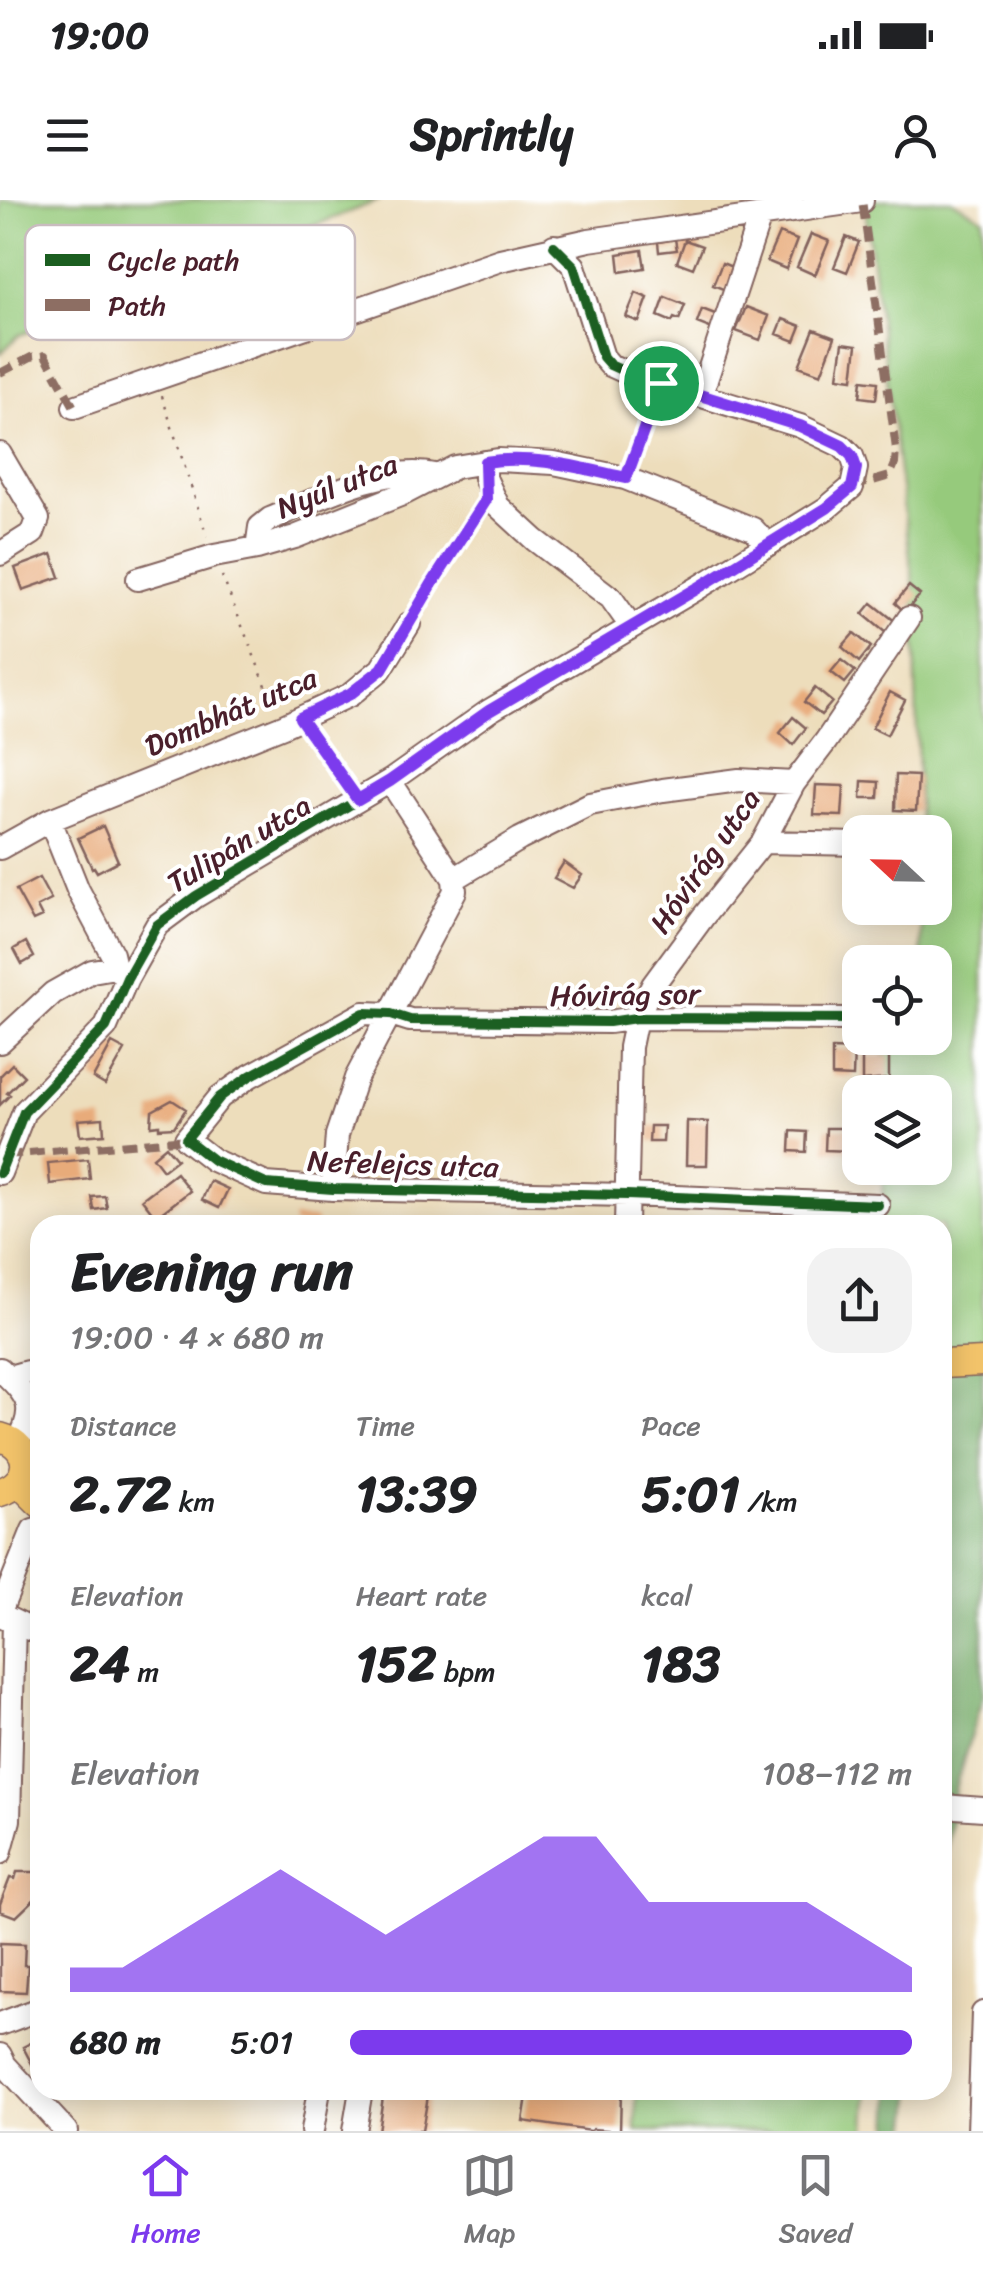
<!DOCTYPE html>
<html lang="en">
<head>
<meta charset="utf-8">
<style>
	:root { --surface:#fff; --page:#f2f2f2; --text:#202124; --muted:#757577; --line:#e0e0e0; --accent:#7c3aed }
	body { margin:0; font-family:Sriracha,sans-serif; background:var(--page); color:var(--text); height:100vh; display:flex; flex-direction:column; font-size:38px; white-space:nowrap }
	* { box-sizing:border-box; margin:0 }
	p { font-size:32px; color:var(--muted) }
	.icon { flex:none; width:55px; height:55px; fill:none; stroke:currentColor; stroke-width:2; stroke-linecap:round; stroke-linejoin:round }
	.map { position:relative; flex:1; overflow:hidden }
	.details { position:absolute; left:30px; top:1015px; width:922px; height:885px; display:flex; flex-direction:column; background:var(--surface); border-radius:30px; box-shadow:0 5px 25px #0003 }
	.details>* { flex:none }
	.needle { width:65px; rotate:292deg }
	.buttons { position:absolute; left:842px; top:615px; display:grid; gap:20px }
	.buttons a { display:grid; place-items:center; width:110px; height:110px; border-radius:20px; background:var(--surface); box-shadow:0 5px 25px #0003; font-size:50px }
	.pin { position:absolute; display:grid; place-items:center; width:85px; height:85px; color:#fff; margin:-42px; border:5px solid #fff; border-radius:50%; box-shadow:0 2px 10px #0007 }
	.round { display:grid; place-items:center; flex:none; width:105px; height:105px; border-radius:30px; background:var(--page) }
	.overview { display:flex; align-items:center; justify-content:space-between; height:170px; padding:0 40px }
	h1 { font-size:55px; font-weight:800; line-height:75px }
	.stats { display:grid; grid-template-columns:repeat(3,1fr); gap:15px; height:170px; padding:10px 40px }
	.stats div { display:grid; align-content:center }
	.stats b { font-size:50px; font-weight:800 }
	.stats small { font-size:28px; font-weight:400 }
	.stats p { font-size:28px }
	.chart { height:280px; padding:20px 40px }
	.chart p { display:flex; justify-content:space-between }
	.chart svg { width:100%; height:180px; margin-top:10px; fill:var(--accent); opacity:.7 }
	ul { padding:0 40px; list-style:none; font-size:32px }
	li { display:grid; grid-template-columns:160px 120px 1fr; align-items:center; height:75px }
	li i { height:25px; border-radius:12px; background:var(--accent) }
	.status { display:flex; justify-content:space-between; align-items:center; height:70px; padding:0 50px; background:var(--surface); direction:ltr }
	.status svg { height:28px; fill:currentColor }
	header { display:flex; justify-content:space-between; align-items:center; height:130px; padding:0 40px; background:var(--surface); font-size:45px; font-weight:800 }
	.tabs { display:flex; justify-content:space-around; align-items:center; height:140px; border-top:2px solid var(--line); background:var(--surface); font-size:28px; color:var(--muted) }
	.tabs a { display:grid; justify-items:center; gap:5px }
	.tabs .active { color:var(--accent) }
	.map>svg:first-child { display:block }
	.green { fill:#96ca7b; stroke:#707453; stroke-width:2.5 }
	.forest { fill:#78ae6b; stroke:#61664b; stroke-width:2.5 }
	.building { fill:#e8ab7a }
	.lines { fill:none; stroke-linecap:round; stroke-linejoin:round }
	.minor-casing { stroke:#83625d; stroke-width:26 }
	.major-casing { stroke:#83625d; stroke-width:31 }
	.path { stroke:#83625d; stroke-width:2.5; stroke-dasharray:2.5 8; stroke-linecap:butt }
	.minor { stroke:#fff; stroke-width:22 }
	.major { stroke:#f2c36a; stroke-width:28 }
	.quiet { stroke:#8d6e63; stroke-width:8; stroke-dasharray:15 8; stroke-linecap:butt }
	.cycleway-casing { stroke:#fff; stroke-width:16 }
	.cycleway { stroke:#1b5e20; stroke-width:10 }
	.route-casing { stroke:#fff; stroke-width:20 }
	.route { stroke:#7c3aed; stroke-width:12 }
	.labels { text-anchor:middle; stroke-width:8; stroke-linejoin:round; paint-order:stroke }
	.street-label { font-size:30px; fill:#4a1f2b; stroke:#fff }
	.key { fill:#fff; stroke:#c9bcbf; stroke-width:2.5 }
	.key-label { font-size:28px; fill:#4a1f2b }
</style>
</head>
<body>
<div class="status"><b>19:00</b><svg viewBox="0 0 49 12"><path d="M0 12V9h3v3zM5 12V6h3v6zM10 12V3h3v9zM15 12V0h3v12zM26 1h20v11H26zM47 4h2v5h-2z"/></svg></div>
<header><svg class="icon" aria-label="menu" viewBox="0 0 24 24"><path d="M4 6h16M4 12h16M4 18h16"/></svg>Sprintly<svg class="icon" aria-label="person" viewBox="0 0 24 24"><circle cx="12" cy="8" r="4"/><path d="M4 21q1-7 8-7t8 7"/></svg></header>
<div class="map">
<svg width="983" height="1931" viewBox="0 0 983 1931">
	<rect width="100%" height="100%" fill="#fff"/>
	<filter id="ink" filterUnits="userSpaceOnUse"><feTurbulence type="fractalNoise" baseFrequency=".01" numOctaves="2"/><feDisplacementMap in="SourceGraphic" scale="20" xChannelSelector="R" yChannelSelector="G"/><feConvolveMatrix kernelMatrix="1 2 1 2 8 2 1 2 1" color-interpolation-filters="sRGB"/></filter>
	<filter id="wash" filterUnits="userSpaceOnUse"><feTurbulence type="fractalNoise" baseFrequency=".0048" numOctaves="4" result="noise"/><feDisplacementMap in="SourceGraphic" scale="40" xChannelSelector="R" yChannelSelector="G"/><feGaussianBlur stdDeviation="2.25" result="paint"/><feColorMatrix in="noise" values="0 0 0 0 0 0 0 0 0 0 0 0 0 0 0 0 0 1.4 0 .05"/><feComposite in="paint" operator="in"/></filter>
	<g filter="url(#wash)">
		<rect width="100%" height="100%" fill="#edddbb"/>
		<path class="green" d="M0,0H380L101,108L19,135L0,154Z
			M864,0H951L983,18V1145L943,1161L942,1025H882L883,968H935V892H884L885,838H935V762H922L921,708H935V632H919L914,389Z
			M636,1890H868L866,1931H636Z"/>
		<path class="forest" d="M983,1145V1495L955,1588L943,1680V1161Z
			M892,1890H914L909,1931H890Z"/>
		<g id="blocks">
			<path class="building" d="M779,33L797,40L786,69L767,61Z
				M811,34L829,41L815,75L797,67Z
				M846,37L859,42L847,72L834,67Z
				M675,39L677,50L659,52L658,42Z
				M685,40L702,46L693,68L677,62Z
				M642,50L645,68L620,72L618,54Z
				M722,63L737,69L728,91L713,85Z
				M636,93L648,98L639,122L626,117Z
				M665,97L685,105L679,120L674,118L672,122L658,116Z
				M746,107L769,116L760,140L736,131Z
				M702,109L723,117L717,131L697,123Z
				M783,119L801,126L795,141L777,134Z
				M814,129L835,137L821,174L799,166Z
				M843,143L857,145L853,179L838,177Z
				M862,180L878,182L876,199L860,197Z
				M52,354L60,377L23,390L15,368Z
				M909,386L920,395L905,412L895,403Z
				M872,403L896,422L886,433L863,414Z
				M854,433L871,447L859,462L842,447Z
				M841,460L855,471L845,483L831,472Z
				M815,488L832,502L821,515L804,502Z
				M890,492L905,500L887,535L872,528Z
				M793,517L806,528L793,545L780,533Z
				M896,575L918,576L916,611L895,610Z
				M862,581L879,582L878,598H861Z
				M816,585L844,586L842,616L814,615Z
				M103,626L118,661L97,672L94,667L92,668L78,638Z
				M564,662L582,675L573,688L554,678Z
				M39,678L51,700L37,707L42,717L33,721L16,690Z
				M26,742L34,757L22,764L14,749Z
				M112,843L125,850L105,885L93,878Z
				M832,849L854,850L853,877L832,876Z
				M862,856H889V879L862,881Z
				M12,864L24,876L7,893L10,895L0,905V876Z
				M172,900L186,909L174,927L159,928V925L151,926L152,911Z
				M103,918L104,934L80,936L78,920Z
				M687,921L708,922L707,965H686Z
				M650,926H664L663,942H649Z
				M826,928H852L851,951L825,950Z
				M791,931L807,932L806,952L790,951Z
				M166,946L177,959L163,970L153,957Z
				M88,959L90,979L50,984L48,963Z
				M176,973L190,991L156,1017L142,999Z
				M210,981L228,989L219,1008L202,1000Z
				M105,996L107,1008L94,1010L92,997Z
				M293,1018L316,1019V1025H293Z
				M17,1672H40V1694L16,1717L0,1711V1704L10,1678L15,1679Z
				M0,1743L25,1744L24,1765H28L26,1792L0,1791Z
				M40,1838V1863L33,1866L23,1847Z
				M384,1890H429L422,1931H378Z
				M528,1890H621L620,1931L593,1929L590,1931L523,1921Z"/>
		</g>
	</g>
	<g filter="url(#ink)">
		<use href="#blocks" fill-opacity="0" stroke="#83625d" stroke-width="2.5"/>
		<g class="lines">
			<g class="minor-casing">
				<path id="minor" d="M701,195L760,16
					M74,207L500,60L589,40L862,1
					M0,254L38,319L33,333L0,354
					M485,262V278L498,306L535,340L611,398L631,426
					M257,348L260,327L270,319C316,300 384,264 434,275
					M138,379L214,356L257,348L295,337L405,293L455,267L498,260L554,263L625,278L753,329L767,344
					M390,581L454,679
					M50,620L78,690L112,754L115,767
					M763,642L860,644
					M0,648L50,620L283,526L350,495L381,469L409,424
					M454,679L520,639L590,604L663,590L739,580L794,583
					M860,819L636,818L609,822L410,820L391,814L364,813L250,876L220,897L186,939L213,960L266,984L333,989L627,995L878,1005
					M0,842L53,793L92,771L115,767L123,775
					M0,973L24,912L106,827L127,778L157,725L196,696L390,581L489,511L698,388L827,308L852,287L856,268L852,256L842,246L800,226L630,174L610,165L603,157L574,66L554,46
					M333,989L337,935L356,878L455,691L454,679
					M626,1025L630,847L636,818L653,785L703,717L763,642L794,583L826,541L909,418
					M0,1169C30,1198 37,1206 17,1245
					M9,1177L27,1172H40
					M0,1412L33,1330L40,1328
					M3,1416L40,1434
					M942,1606L983,1609
					M0,1653L9,1620L14,1422
					M0,1824L40,1809
					M0,1855L5,1865L66,1931
					M312,1931L319,1890
					M354,1931L361,1890
					M979,1931L983,1813"/>
			</g>
			<g class="major-casing">
				<path id="major" d="M942,1164L983,1162
					M0,1237C34,1246 33,1283 0,1292
					M19,1282L40,1303"/>
			</g>
			<path class="path" d="M162,196L207,336
				M633,258L655,200
				M222,376L275,508
				M419,407L478,312
				M310,532L346,583"/>
			<use href="#minor" class="minor"/>
			<use href="#major" class="major"/>
			<path class="quiet" d="M0,173L31,157L45,155L74,207
				M852,287L890,276L895,264L896,249L862,0
				M6,955L186,939"/>
			<g class="cycleway-casing">
				<path id="cycleway" d="M860,819L636,818L609,822L410,820L391,814L364,813L250,876L220,897L186,939L213,960L266,984L333,989L627,995L878,1005
					M0,973L24,912L106,827L127,778L157,725L196,696L390,581L489,511L698,388L827,308L852,287L856,268L852,256L842,246L800,226L630,174L610,165L603,157L574,66L554,46"/>
			</g>
			<use href="#cycleway" class="cycleway"/>
		</g>
	</g>
	<g class="lines" filter="url(#ink)">
		<g class="route-casing">
			<path id="route" d="M661,183L800,226L842,246L852,256L856,268L852,287L827,308L698,388L489,511L390,581L358,600L300,518L350,494L382,469L432,384L486,300L485,262C532,254 580,268 626,278Z"/>
		</g>
		<use href="#route" class="route"/>
	</g>
	<g class="labels">
		<g class="street-label">
			<text transform="translate(337 286) rotate(-22)" y="10">Nyúl utca</text>
			<text transform="translate(231 512) rotate(-23)" y="10">Dombhát utca</text>
			<text transform="translate(239 644) rotate(-31)" y="10">Tulipán utca</text>
			<text transform="translate(705 661) rotate(-55)" y="10">Hóvirág utca</text>
			<text transform="translate(625 795) rotate(-1)" y="10">Hóvirág sor</text>
			<text transform="translate(403 964) rotate(2)" y="10">Nefelejcs utca</text>
		</g>
	</g>
	<rect x="25" y="25" width="330" height="115" rx="15" class="key"/>
	<rect x="45" y="54" width="45" height="12" fill="#1b5e20"/>
	<rect x="45" y="99" width="45" height="12" fill="#8d6e63"/>
	<g class="key-label">
		<text x="108" y="70">Cycle path</text>
		<text x="108" y="115">Path</text>
	</g>
</svg>
<div class="buttons">
<a><svg class="needle" viewBox="-14 -14 28 28"><path d="M0-13l5 13h-10z" fill="#e53935"/><path d="M0 13l5-13h-10z" fill="#757577"/></svg></a>
<a><svg class="icon" aria-label="locate" viewBox="0 0 24 24"><circle cx="12" cy="12" r="6"/><path d="M12 2v4M12 18v4M2 12h4M18 12h4"/></svg></a>
<a><svg class="icon" aria-label="layers" viewBox="0 0 24 24"><path d="M12 4l9 5-9 5-9-5zM3 14l9 5 9-5"/></svg></a>
</div>
<div class="pin" style="left:661px;top:183px;background:#1e9e55"><svg class="icon" aria-label="arrive" viewBox="0 0 24 24"><path d="M6 21V4h12l-3 4 3 4H6"/></svg></div>
<section class="details">
<div class="overview"><div><h1>Evening run</h1><p>19:00 · 4 × 680 m</p></div><a class="round"><svg class="icon" aria-label="share" viewBox="0 0 24 24"><path d="M12 15V3M7 8l5-5 5 5M5 13v7h14v-7"/></svg></a></div>
<div class="stats">
<div><p>Distance</p><b>2.72<small> km</small></b></div>
<div><p>Time</p><b>13:39</b></div>
<div><p>Pace</p><b>5:01<small> /km</small></b></div>
</div>
<div class="stats">
<div><p>Elevation</p><b>24<small> m</small></b></div>
<div><p>Heart rate</p><b>152<small> bpm</small></b></div>
<div><p>kcal</p><b>183</b></div>
</div>
<div class="chart"><p><span>Elevation</span>108–112 m</p>
<svg viewBox="0 0 160 44" preserveAspectRatio="none"><path d="M0 44V38L10 38L20 30L30 22L40 14L50 22L60 30L70 22L80 14L90 6L100 6L110 22L120 22L130 22L140 22L150 30L160 38V44z"/></svg>
</div>
<ul>
<li><b>680 m</b>5:01<i style="width:100%"></i></li>
</ul>
</section>
</div>
<nav class="tabs">
<a class="active"><svg class="icon" aria-label="home" viewBox="0 0 24 24"><path d="M3 11l9-7 9 7M6 9v11h12V9"/></svg>Home</a>
<a><svg class="icon" aria-label="map" viewBox="0 0 24 24"><path d="M3 6l6-2 6 2 6-2v14l-6 2-6-2-6 2zM9 4v14M15 6v14"/></svg>Map</a>
<a><svg class="icon" aria-label="saved" viewBox="0 0 24 24"><path d="M7 4h10v16l-5-4-5 4z"/></svg>Saved</a>
</nav>
</body>
</html>
